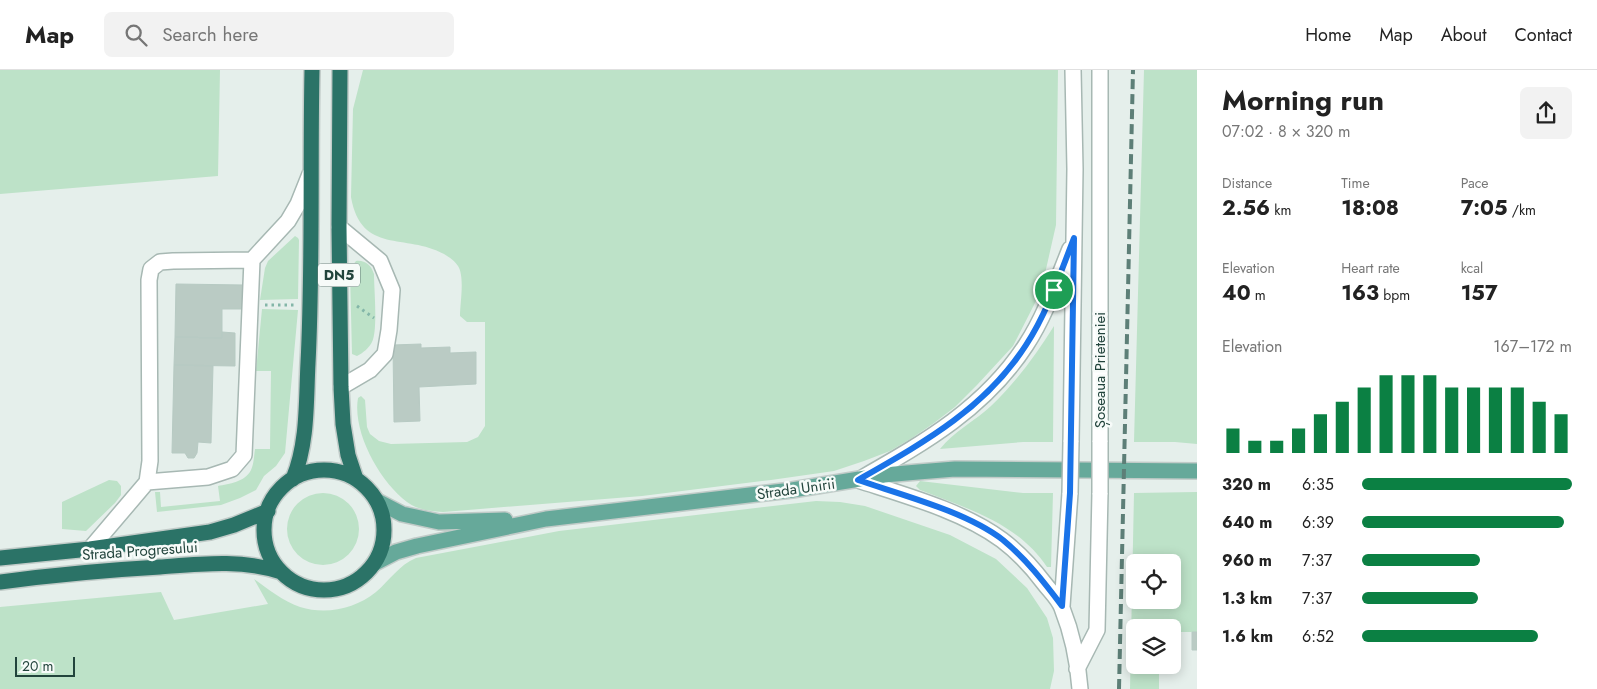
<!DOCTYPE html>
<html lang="en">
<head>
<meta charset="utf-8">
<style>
	:root { --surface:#fff; --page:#f2f2f2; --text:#222; --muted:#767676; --line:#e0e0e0; --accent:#0b8043 }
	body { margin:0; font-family:Jost,sans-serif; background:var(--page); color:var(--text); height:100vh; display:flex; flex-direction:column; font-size:19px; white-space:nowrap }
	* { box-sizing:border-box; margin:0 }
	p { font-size:16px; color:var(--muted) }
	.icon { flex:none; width:28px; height:28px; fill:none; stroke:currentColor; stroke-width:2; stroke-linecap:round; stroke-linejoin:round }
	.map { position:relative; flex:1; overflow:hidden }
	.side { display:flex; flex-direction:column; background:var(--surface); width:400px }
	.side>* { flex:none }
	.fabs { position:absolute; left:1126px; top:484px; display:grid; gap:10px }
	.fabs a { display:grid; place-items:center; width:55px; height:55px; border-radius:8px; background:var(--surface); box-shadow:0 2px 12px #0003; font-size:25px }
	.scale { position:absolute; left:15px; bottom:12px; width:60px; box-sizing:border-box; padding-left:5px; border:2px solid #22443c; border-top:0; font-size:14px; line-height:18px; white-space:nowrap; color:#22443c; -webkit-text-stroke:4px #f7fbf9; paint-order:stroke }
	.pin { position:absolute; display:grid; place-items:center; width:42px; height:42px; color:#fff; margin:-21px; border:2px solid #fff; border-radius:50%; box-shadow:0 1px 5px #0007 }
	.round { display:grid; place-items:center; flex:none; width:52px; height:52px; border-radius:8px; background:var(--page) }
	.overview { display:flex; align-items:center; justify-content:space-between; height:85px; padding:0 25px }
	h1 { font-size:28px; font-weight:700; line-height:38px }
	.stats { display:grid; grid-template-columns:repeat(3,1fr); gap:8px; height:85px; padding:5px 25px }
	.stats div { display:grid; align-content:center }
	.stats b { font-size:21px; font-weight:700 }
	.stats small { font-size:14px; font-weight:400 }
	.stats p { font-size:14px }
	.chart { height:140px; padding:10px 25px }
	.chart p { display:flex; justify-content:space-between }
	.chart svg { width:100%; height:90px; margin-top:5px; stroke:var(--accent); stroke-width:6 }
	ul { padding:0 25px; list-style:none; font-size:16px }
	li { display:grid; grid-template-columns:80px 60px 1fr; align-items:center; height:38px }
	li i { height:12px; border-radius:6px; background:var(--accent) }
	header { display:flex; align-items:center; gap:30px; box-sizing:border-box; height:70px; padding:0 25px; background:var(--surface); border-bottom:1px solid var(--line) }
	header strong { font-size:24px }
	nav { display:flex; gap:28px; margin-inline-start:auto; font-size:18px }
	.search { width:350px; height:45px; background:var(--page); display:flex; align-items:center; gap:12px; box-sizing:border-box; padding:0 18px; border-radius:8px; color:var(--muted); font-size:19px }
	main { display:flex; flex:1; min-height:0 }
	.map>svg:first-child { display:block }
	.green { fill:#bde2c8; fill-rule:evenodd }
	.building { fill:#bacbc4; stroke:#b7cac3 }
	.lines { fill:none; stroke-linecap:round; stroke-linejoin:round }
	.minor-casing { stroke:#a7b8b3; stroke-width:18 }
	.major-casing { stroke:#c1cbc8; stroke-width:18 }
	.highway-casing { stroke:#c1cbc8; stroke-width:18 }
	.path { stroke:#83b6a8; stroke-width:3; stroke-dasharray:2.5 4; stroke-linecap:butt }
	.minor { stroke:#fff; stroke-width:15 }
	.major { stroke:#66a99a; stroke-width:15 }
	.highway { stroke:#2b7367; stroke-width:15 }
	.rail { stroke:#5d7f77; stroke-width:4; stroke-dasharray:10 5; stroke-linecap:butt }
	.minor-bridge-casing { stroke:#a7b8b3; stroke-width:18; stroke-linecap:butt }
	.minor-bridge { stroke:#fff; stroke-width:15 }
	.route-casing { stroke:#fff; stroke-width:10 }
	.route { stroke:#1a73e8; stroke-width:6 }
	.labels { text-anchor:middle; stroke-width:5; stroke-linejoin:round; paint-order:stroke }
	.shield { fill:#f7fbf9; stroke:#627b75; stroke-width:1 }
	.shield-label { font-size:14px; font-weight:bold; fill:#22443c }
	.street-label { font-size:15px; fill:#22443c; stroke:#f7fbf9 }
</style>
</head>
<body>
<header>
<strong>Map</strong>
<div class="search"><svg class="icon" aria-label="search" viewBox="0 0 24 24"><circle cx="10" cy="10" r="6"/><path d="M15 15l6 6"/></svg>Search here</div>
<nav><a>Home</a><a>Map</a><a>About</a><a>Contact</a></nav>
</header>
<main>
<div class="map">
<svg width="1197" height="619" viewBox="0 0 1197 619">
	<rect width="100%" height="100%" fill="#e5efeb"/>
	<path class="green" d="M0,0H220L218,106L0,124Z
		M363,0H1058L1056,155L1044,208L1036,231L1013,276L977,315L955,337L934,353L912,368L890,381L864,391L834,401L771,410L642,426L443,442C430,441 418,440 407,432C380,412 352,362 358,328L361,326L365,330L367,357L370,364L379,371L391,374L467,372L478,367L485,356V252H467L460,246C460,233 465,207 458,196C455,191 449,187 444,184C406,163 361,185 351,127L353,39Z
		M1144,0H1197V374L1175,372H1134Z
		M295,166L298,168L299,170L298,229L260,230L265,198L268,191Z
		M356,191C365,190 371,195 374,204C374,219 378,260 372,272C369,278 363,283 357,286L352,284L350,202L352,196Z
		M262,239L298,240L285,383L276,396L264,406L256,420L240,428L221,435L157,442L155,422H160L161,437L220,431L218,416C229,414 245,412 251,400C254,394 254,385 255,379H270L271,301H256Z
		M1054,256L1053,372H1023L940,379C952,363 976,350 991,336C1016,312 1036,285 1054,256Z
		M109,410L117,411L121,416V425L115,433L86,461L62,459V432Z
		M920,411L1023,423H1053L1051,497H1047C1018,453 966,438 920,420L916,416Z
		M1197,422V562H1173L1172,558H1135V595H1159V619H1130L1134,423ZM1135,492H1172V530H1135Z
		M287 459a36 36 0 1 1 72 0a36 36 0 1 1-72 0Z
		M816,431L840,432L865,436L950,465L996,489L1027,518L1047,548L1053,568L1054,601L1050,619H0V537L161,522L174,550L268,534L254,509C268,519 283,531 300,537C326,545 355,539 376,522C390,510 399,495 416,488L559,461Z"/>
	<path class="building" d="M176,214L244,215V239H222V268L175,267Z
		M222,262L235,263V296L174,295L175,267L222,268Z
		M421,274V278L450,277V283L476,282V314L419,317L420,351L394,352L393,275Z
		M174,295L213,296L211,373L198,372L197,383L194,388H188L185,383H172Z
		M1192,562H1197V580H1192Z"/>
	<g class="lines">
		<g class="minor-casing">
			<path id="minor" d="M1100,0V372
				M339,157L380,191L392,220L389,260L385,284L370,300L341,317
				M1071,372L1075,99L1073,0
				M862,408C925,372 985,338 1026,275C1045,246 1057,211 1070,179
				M858,410C904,425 963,441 1002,470C1018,482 1032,497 1044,513C1050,521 1059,529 1062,538C1072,563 1078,592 1080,619
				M147,412L208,407L232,399L244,385L252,190L288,151L298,134L310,104
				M90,479L147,412L150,391L149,210L151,199L160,192L173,191L252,190
				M1062,536L1070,423
				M1077,599L1097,560L1100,423"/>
		</g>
		<g class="major-casing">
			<path id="major" d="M377,431L402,444L439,452L505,450
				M375,493L396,482L417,476L546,449L792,420L884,405L918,402L955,399L1197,401"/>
		</g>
		<g class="highway-casing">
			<path id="highway" d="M340,0L339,157L341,317L343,354L348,385L356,409
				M264 460a60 60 0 1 1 120 0a60 60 0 1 1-120 0Z
				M293,409C308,373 306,331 308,293C313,195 310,97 312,0
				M0,488L90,479L210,462L234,455L268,441
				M0,512C53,505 106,500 160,497C200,494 242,489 281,502"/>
		</g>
		<path class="path" d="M265,235H294
			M357,236L374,248"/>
		<use href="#minor" class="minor"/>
		<use href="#major" class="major"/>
		<use href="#highway" class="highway"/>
		<path class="rail" d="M1119,619L1133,0"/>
		<g class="minor-bridge-casing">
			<path id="minor-bridge" d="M1070,423L1071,372
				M1100,423V372"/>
		</g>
		<use href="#minor-bridge" class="minor-bridge"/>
	</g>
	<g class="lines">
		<g class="route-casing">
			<path id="route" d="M1074,168L1070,423L1062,536C1044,512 1026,489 1003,470C967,442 902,425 858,410C923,373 985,339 1026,275C1047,243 1060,204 1074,168Z"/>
		</g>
		<use href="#route" class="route"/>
	</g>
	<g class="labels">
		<rect class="shield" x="318" y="193.5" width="42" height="23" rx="4"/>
		<g class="shield-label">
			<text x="339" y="210">DN5</text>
		</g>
		<g class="street-label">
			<text transform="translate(1100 300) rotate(-90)" y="5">Șoseaua Prieteniei</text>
			<text transform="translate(796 419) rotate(-8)" y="5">Strada Unirii</text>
			<text transform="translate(140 481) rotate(-4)" y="5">Strada Progresului</text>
		</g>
	</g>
</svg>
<div class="fabs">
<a><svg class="icon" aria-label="locate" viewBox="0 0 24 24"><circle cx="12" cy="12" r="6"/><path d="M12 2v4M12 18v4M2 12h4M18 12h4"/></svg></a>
<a><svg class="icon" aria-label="layers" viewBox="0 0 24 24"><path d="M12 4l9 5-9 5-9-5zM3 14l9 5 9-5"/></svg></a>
</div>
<div class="scale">20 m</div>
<div class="pin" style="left:1054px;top:220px;background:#1e9e55"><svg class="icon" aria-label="arrive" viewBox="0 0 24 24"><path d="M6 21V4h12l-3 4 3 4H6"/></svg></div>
</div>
<section class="side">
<div class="overview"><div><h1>Morning run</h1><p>07:02 · 8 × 320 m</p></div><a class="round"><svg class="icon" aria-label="share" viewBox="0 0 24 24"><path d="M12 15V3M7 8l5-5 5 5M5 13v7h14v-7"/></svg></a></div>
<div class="stats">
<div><p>Distance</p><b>2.56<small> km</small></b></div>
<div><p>Time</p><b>18:08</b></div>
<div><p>Pace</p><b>7:05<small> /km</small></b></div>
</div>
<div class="stats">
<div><p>Elevation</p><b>40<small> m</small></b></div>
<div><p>Heart rate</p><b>163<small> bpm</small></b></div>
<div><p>kcal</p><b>157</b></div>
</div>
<div class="chart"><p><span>Elevation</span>167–172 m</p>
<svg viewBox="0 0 160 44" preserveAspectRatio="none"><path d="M5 44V32M15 44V38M25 44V38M35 44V32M45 44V25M55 44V19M65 44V12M75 44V6M85 44V6M95 44V6M105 44V12M115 44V12M125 44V12M135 44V12M145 44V19M155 44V25"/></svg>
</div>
<ul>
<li><b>320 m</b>6:35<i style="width:100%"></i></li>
<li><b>640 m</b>6:39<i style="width:96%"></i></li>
<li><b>960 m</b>7:37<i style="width:56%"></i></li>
<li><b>1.3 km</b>7:37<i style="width:55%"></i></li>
<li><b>1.6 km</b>6:52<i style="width:84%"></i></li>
</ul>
</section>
</main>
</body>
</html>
